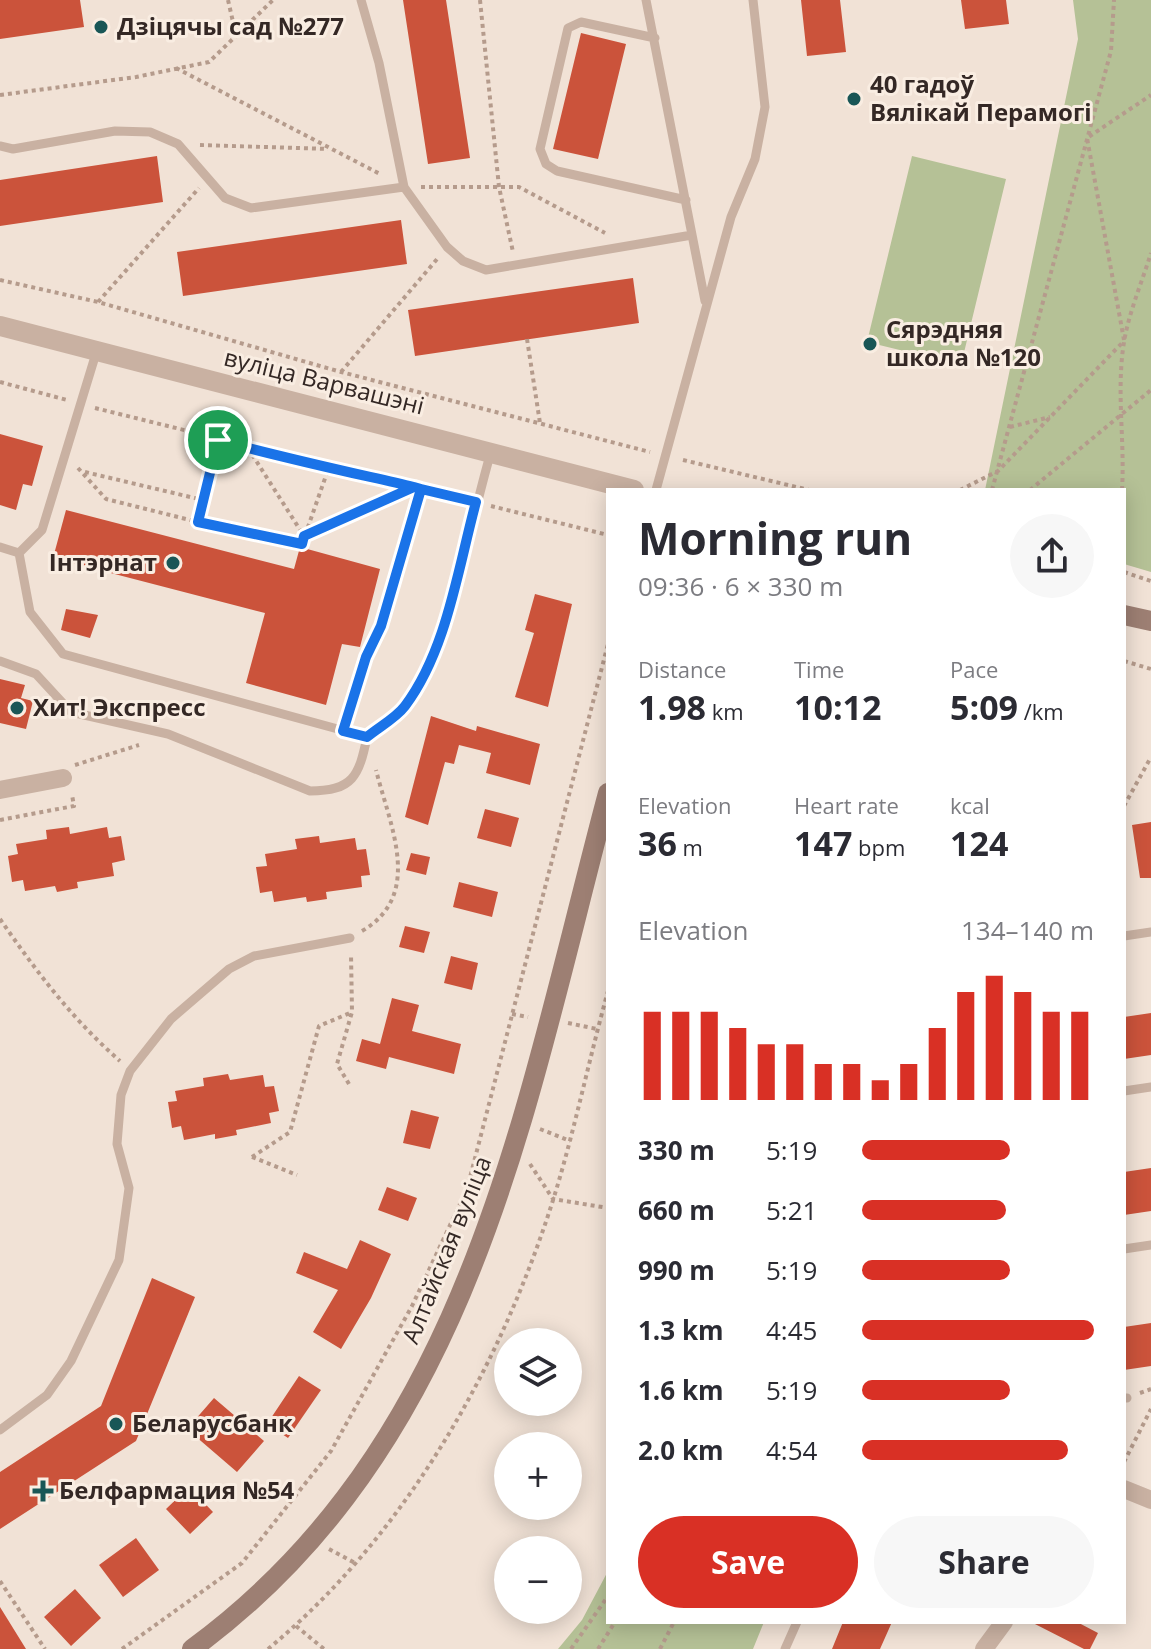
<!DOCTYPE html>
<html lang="en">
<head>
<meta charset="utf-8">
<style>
	:root { --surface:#fff; --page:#f7f7f7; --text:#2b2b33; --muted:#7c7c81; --accent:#d93025 }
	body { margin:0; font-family:"Open Sans",sans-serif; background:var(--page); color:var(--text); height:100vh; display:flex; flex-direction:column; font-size:30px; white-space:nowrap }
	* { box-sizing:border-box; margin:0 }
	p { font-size:26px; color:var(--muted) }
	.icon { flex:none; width:44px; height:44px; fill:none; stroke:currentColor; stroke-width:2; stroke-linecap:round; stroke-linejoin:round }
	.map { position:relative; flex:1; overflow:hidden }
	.side { position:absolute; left:606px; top:488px; width:520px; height:1136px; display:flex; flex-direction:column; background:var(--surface); border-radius:0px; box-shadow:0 4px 20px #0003 }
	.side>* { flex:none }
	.tools { position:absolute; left:494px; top:1328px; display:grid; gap:16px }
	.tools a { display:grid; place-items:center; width:88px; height:88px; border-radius:50%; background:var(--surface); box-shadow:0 4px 20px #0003; font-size:40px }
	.pin { position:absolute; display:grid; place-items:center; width:68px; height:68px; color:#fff; margin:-34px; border:4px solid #fff; border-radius:50%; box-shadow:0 2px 8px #0007 }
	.round { display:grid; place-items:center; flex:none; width:84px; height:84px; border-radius:42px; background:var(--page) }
	.overview { display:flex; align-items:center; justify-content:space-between; height:136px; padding:0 32px }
	h1 { font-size:44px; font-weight:700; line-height:60px }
	.stats { display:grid; grid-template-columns:repeat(3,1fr); gap:12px; height:136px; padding:8px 32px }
	.stats div { display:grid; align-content:center }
	.stats b { font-size:34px; font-weight:700 }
	.stats small { font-size:22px; font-weight:400 }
	.stats p { font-size:22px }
	.chart { height:224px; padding:16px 32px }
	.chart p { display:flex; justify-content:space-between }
	.chart svg { width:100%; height:144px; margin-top:8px; stroke:var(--accent); stroke-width:6 }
	.action { display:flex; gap:16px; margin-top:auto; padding:16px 32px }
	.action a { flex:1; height:92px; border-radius:48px; background:var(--accent); color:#fff; font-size:32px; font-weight:700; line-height:92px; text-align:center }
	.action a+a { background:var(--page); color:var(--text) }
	ul { padding:0 32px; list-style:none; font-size:26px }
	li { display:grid; grid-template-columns:128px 96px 1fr; align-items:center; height:60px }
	li i { height:20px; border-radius:10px; background:var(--accent) }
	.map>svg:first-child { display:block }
	.green { fill:#b5c196 }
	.building { fill:#cb533b }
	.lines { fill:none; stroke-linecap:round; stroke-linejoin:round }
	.path { stroke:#b59b8c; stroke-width:4; stroke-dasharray:4 4; stroke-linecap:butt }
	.service { stroke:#c9b1a2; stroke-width:9 }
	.minor { stroke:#c9b1a2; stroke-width:18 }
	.tertiary { stroke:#c9b1a2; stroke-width:20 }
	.secondary { stroke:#9d7f73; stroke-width:20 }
	.route-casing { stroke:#fff; stroke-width:16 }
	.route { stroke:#1a73e8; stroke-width:10 }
	.poi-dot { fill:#195656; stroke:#f9ede2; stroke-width:3 }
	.labels { text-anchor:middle; stroke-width:6; stroke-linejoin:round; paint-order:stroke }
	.poi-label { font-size:24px; font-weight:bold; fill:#342825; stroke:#f9ede2; text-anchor:start }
	.street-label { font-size:24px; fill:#342825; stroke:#f9ede2 }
</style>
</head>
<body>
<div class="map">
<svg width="1151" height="1649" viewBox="0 0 1151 1649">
	<rect width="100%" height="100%" fill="#f1e2d6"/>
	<path class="green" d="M1073,0H1151V572L1124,564V490H985L1078,39Z
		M912,156L1006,179L961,365L867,342Z
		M608,1571V1622H764L753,1649H558L582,1620Z"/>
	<path class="building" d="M0,0H80L84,27L0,39Z
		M403,0H446L470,158L428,164Z
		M801,0H840L846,52L807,56Z
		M961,0H1006L1009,24L965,29Z
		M581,33L626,44L598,159L553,149Z
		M157,156L163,202L0,226V180Z
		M401,220L407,264L183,296L177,252Z
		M633,278L639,323L415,356L408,310Z
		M0,434L43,446L32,486L23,484L16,510L0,505Z
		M66,510L294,569L300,547L380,569L360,647L342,644L326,705L246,683L265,613L53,558Z
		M535,594L572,604L548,707L515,697L534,633L525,630Z
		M66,609L98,615L90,638L61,630Z
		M0,679L25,685L21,698L33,701L26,729L0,723Z
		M431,716L476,731L477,726L540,744L530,785L486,773L491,753L459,745L454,764L445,762L428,825L405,817Z
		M485,809L519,818L511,847L477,838Z
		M1151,822V878H1140L1132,825Z
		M69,827L70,834L107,827L109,838L121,836L125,860L112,863L114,876L77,882L78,888L57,892L55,886L25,891L23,880L12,882L8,856L18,854L16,844L47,839L46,830Z
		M319,836L320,843L355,838L357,850L366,849L370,875L361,876L362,887L326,892L327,899L307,902L306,897L274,902L272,891L260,893L256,867L267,866L265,854L297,849L295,839Z
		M411,853L430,857L426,875L406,870Z
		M459,882L498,892L492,917L453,907Z
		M405,926L430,932L424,953L399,947Z
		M451,956L478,963L472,990L444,983Z
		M392,998L419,1005L412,1031L461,1044L454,1074L389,1057L386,1069L356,1061L362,1039L380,1044Z
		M1151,1013V1055L1124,1059V1017Z
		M228,1074L230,1080L263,1075L265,1087L274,1086L279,1111L269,1113L271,1123L236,1130L237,1135L215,1139V1134L184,1140L181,1126L172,1128L168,1102L177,1101L175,1091L204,1086L203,1078Z
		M411,1110L439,1117L430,1149L403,1143Z
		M1151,1168V1211L1124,1215V1172Z
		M387,1187L417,1198L408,1221L378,1210Z
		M360,1240L391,1254L371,1298L341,1349L313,1332L338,1290L296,1273L304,1252L347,1269Z
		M152,1278L195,1297L136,1441L0,1529V1472L101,1406Z
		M1151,1323V1366L1124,1370V1327Z
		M299,1376L321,1390L288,1438L267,1424Z
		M214,1398L264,1441L237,1472L187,1429Z
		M189,1487L213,1512L190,1534L166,1509Z
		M136,1538L159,1570L123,1597L99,1565Z
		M75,1589L101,1618L71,1646L44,1617Z
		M0,1607L26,1649H0Z
		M843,1622H892L880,1649H832Z
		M1031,1622H1077L1098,1633L1090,1649H1084Z"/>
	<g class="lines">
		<path class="path" d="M228,0L236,35
			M480,0L499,187L513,252
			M176,68L380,174
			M0,95L136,77L209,62L273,0
			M200,145L328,149
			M421,187H519L605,233
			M0,280L98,302L341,372L650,452
			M98,302L199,188
			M527,339L540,423
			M1124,340L1087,138L1151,95
			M341,372L438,258
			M0,382L67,400
			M95,408L463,499
			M1010,427L1050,417
			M218,440L198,522L302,544L329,467
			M248,448L304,536L412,488
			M683,460L809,490
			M78,468L106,499L198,522
			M85,472L203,500
			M960,490L998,471L1123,342
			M992,490L1111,51L1114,0
			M1030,490L1151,390
			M1122,490C1125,440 1116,391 1124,342C1129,312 1142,282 1151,253
			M491,506L608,535
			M1124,572L1151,581
			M1124,661L1151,669
			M347,717L366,657L381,626L420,490
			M75,765L139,745
			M1124,806L1151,757
			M0,820L74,806L72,795
			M0,919C36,971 72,1019 120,1061
			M362,931C424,895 390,826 376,770
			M512,1014L528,1017
			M568,1023L597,1029
			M349,1084L337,1064L352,1012L351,954
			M540,1129L570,1141
			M252,1157L290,1132L319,1026L350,1013
			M252,1157L297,1175
			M530,1164L553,1199L608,1208
			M1140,1393L1151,1389
			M1124,1462L1151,1409
			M329,1549L355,1563
			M0,1581L45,1649
			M296,1626L324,1649
			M122,1649L242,1563L331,1451L412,1306L467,1189L608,644
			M268,1649C406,1535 501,1366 554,1197C575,1129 589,1059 608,991
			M571,1649L608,1596
			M598,1649L615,1622
			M660,1649L674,1622"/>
		<path class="service" d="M361,0L379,63L404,187L447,247L463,261L486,270L692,235
			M646,0L705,301
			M655,38L581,22L568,28L540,149L546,164L557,171L686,200
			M0,146L13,149L115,131L150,132L178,144L225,198L251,208L404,187
			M656,490L731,217L755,159L765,107L753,0
			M0,547L19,553L30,612L63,654L367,737C379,727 396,718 405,706C448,651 470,522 491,452
			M19,553L42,530L97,350
			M0,661L36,674L71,712L168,734L310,791C353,791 359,776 367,737
			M1124,936L1151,932
			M1124,1091L1151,1087
			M1124,1249L1151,1245
			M1124,1398H1127
			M0,1430L47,1395L71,1361L119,1260L129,1188L117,1144L121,1095L130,1071L171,1019L229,969L254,956L350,938
			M785,1649L797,1622"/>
		<path class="minor" d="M0,790L63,778
			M1124,1489L1151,1500
			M984,1649L1004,1622"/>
		<path class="tertiary" d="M0,326L634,490"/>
		<path class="secondary" d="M1124,615L1151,621
			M192,1649C473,1443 524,1107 608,793"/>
	</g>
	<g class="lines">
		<g class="route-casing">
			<path id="route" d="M218,440C283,458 349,472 414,487L421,489L381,626L366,657L343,731L367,737C379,727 396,718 405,706C447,650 458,568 476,502L421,489L414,487L304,536L302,544L198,522L218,440"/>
		</g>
		<use href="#route" class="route"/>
	</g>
	<g class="poi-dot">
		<circle cx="101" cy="27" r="8"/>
		<circle cx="854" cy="99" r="8"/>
		<circle cx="870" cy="344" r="8"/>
		<circle cx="173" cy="563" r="8"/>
		<circle cx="17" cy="708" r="8"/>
		<circle cx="116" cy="1424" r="8"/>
		<path d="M39 1479h8v8h8v8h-8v8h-8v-8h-8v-8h8z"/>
	</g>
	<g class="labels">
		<g class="poi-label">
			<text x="117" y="35">Дзіцячы сад №277</text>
			<text x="870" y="93">40 гадоў<tspan x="870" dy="28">Вялікай Перамогі</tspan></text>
			<text x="886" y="338">Сярэдняя<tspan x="886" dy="28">школа №120</tspan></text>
			<text x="157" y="571" text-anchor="end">Інтэрнат</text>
			<text x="33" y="716">Хит! Экспресс</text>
			<text x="132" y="1432">Беларусбанк</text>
			<text x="59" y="1499">Белфармация №54</text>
		</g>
		<g class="street-label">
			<text transform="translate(324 382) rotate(14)" y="8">вуліца Варвашэні</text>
			<text transform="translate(447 1250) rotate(-68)" y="8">Алтайская вуліца</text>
		</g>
	</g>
</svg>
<div class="tools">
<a><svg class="icon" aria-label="layers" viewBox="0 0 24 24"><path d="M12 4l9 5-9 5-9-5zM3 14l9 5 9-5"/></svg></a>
<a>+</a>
<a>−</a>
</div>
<div class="pin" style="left:218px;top:440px;background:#1e9e55"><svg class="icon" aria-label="arrive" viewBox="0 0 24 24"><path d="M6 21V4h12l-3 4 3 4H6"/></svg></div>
<section class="side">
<div class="overview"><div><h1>Morning run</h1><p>09:36 · 6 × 330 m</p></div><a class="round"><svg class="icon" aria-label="share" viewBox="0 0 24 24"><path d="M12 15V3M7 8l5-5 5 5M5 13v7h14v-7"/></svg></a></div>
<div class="stats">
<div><p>Distance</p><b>1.98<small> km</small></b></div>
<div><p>Time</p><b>10:12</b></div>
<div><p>Pace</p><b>5:09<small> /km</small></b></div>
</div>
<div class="stats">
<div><p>Elevation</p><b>36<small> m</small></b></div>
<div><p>Heart rate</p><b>147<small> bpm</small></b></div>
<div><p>kcal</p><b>124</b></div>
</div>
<div class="chart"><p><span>Elevation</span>134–140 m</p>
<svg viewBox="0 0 160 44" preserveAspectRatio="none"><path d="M5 44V17M15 44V17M25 44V17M35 44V22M45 44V27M55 44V27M65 44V33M75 44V33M85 44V38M95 44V33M105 44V22M115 44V11M125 44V6M135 44V11M145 44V17M155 44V17"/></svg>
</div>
<ul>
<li><b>330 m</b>5:19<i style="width:64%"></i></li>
<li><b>660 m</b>5:21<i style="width:62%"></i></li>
<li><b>990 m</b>5:19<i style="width:64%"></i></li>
<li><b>1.3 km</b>4:45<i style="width:100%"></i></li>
<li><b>1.6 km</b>5:19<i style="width:64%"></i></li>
<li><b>2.0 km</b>4:54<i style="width:89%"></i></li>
</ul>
<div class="action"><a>Save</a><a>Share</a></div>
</section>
</div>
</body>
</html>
